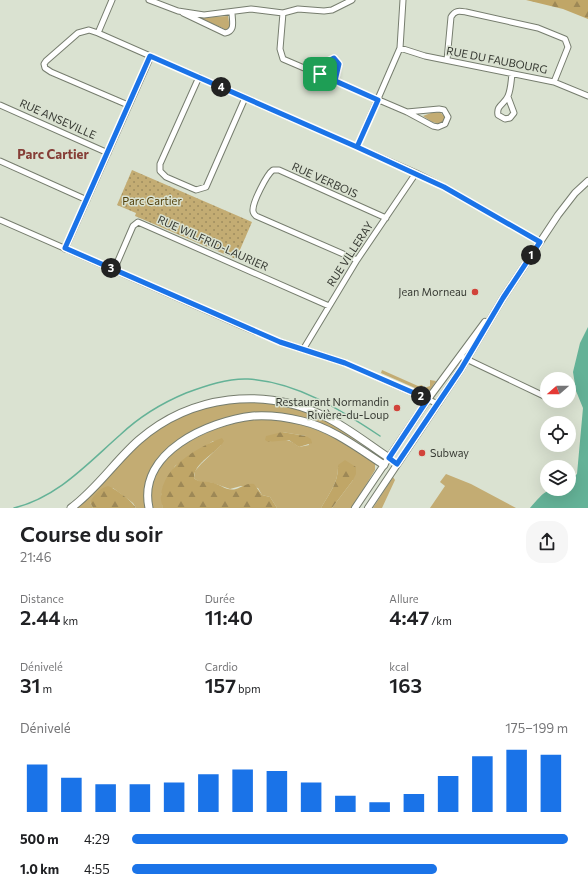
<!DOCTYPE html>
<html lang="fr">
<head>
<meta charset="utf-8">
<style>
	:root { --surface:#fff; --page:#f6f6f6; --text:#202124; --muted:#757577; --accent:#1a73e8 }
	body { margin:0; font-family:Commissioner,sans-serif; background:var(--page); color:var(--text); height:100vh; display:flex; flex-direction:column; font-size:15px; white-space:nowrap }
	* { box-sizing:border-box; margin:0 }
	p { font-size:13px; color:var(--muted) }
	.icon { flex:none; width:22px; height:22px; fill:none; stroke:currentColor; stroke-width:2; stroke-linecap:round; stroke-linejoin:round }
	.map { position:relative; height:508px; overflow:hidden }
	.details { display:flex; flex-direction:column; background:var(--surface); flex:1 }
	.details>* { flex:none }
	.needle { width:26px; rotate:250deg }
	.tools { position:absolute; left:540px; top:372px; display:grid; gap:8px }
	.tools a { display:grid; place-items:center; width:36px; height:36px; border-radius:50%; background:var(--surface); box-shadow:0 4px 16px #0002; font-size:20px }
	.pin { position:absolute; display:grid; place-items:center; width:34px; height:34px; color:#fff; margin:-17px; border-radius:8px; box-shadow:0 2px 6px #0006 }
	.km { position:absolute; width:20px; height:20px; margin:-10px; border-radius:50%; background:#222; color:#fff; font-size:11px; line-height:20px; text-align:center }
	.round { display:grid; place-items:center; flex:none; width:42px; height:42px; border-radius:16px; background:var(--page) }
	.head { display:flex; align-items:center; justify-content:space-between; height:68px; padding:0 20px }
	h1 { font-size:22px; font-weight:600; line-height:30px }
	.figures { display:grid; grid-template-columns:repeat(3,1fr); gap:6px; height:68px; padding:4px 20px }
	.figures div { display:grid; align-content:center }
	.figures b { font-size:20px; font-weight:600 }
	.figures small { font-size:11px; font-weight:400 }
	.figures p { font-size:11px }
	.chart { height:112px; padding:8px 20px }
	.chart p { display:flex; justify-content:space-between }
	.chart svg { width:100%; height:72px; margin-top:4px; stroke:var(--accent); stroke-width:6 }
	ul { padding:0 20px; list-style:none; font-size:13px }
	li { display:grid; grid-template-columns:64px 48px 1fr; align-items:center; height:30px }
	li i { height:10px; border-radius:5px; background:var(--accent) }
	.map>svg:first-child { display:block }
	.grass { fill:#c3ac73; fill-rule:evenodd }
	.forest { fill:url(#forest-firs) }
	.park { fill:url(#park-dots) }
	.water { fill:#64b297 }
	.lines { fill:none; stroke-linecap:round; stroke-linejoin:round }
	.stream { stroke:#64b297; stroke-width:1.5 }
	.minor-casing { stroke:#767d6e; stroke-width:7 }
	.major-casing { stroke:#767d6e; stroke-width:8 }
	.highway-casing { stroke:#767d6e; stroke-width:9 }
	.minor { stroke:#fff; stroke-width:5 }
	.major { stroke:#fff; stroke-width:6 }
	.highway { stroke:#fff; stroke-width:7 }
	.route-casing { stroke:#fff; stroke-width:8 }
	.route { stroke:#1a73e8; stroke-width:5 }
	.poi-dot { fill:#d1433a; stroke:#dae2d1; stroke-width:1.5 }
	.labels { text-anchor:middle; stroke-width:3; stroke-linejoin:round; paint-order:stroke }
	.street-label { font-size:11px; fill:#383b34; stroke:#dae2d1 }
	.park-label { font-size:11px; fill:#52400c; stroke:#dae2d1 }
	.poi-label { font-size:11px; fill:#383b34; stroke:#dae2d1; text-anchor:end }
	.quarter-label { font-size:13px; font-weight:bold; fill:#863e37; stroke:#dae2d1 }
</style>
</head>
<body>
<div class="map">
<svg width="588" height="508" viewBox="0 0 588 508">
	<defs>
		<pattern id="forest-firs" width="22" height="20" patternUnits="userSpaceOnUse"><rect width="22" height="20" fill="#c0a667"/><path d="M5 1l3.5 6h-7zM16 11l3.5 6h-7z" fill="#9d8856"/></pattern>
		<pattern id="park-dots" width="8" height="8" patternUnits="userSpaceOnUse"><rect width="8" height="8" fill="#c3ac73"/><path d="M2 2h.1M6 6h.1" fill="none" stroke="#9f8d5f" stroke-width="1.8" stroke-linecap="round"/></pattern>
	</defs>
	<rect width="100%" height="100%" fill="#dae2d1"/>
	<path class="grass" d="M228,16L230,28L227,30L200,18Z
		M440,112L445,117L444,122L441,124L432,122L423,116L431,113Z
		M382,370L418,386L422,385L424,388L430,386V380L436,381L430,390L424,392L381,373Z
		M241,401C297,401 331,421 375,452L337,430L304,419L230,418L162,454L153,467L147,508H136L133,503L113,488L90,502L93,508H76C109,474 142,432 187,413C204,406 223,404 241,401Z
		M256,419C304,418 337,437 375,463V470L352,508H332L353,480L338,465C339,482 329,494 321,508H277L270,497L262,495L258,488L241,486L230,489L210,482H199L194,478L195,471L201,464L221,445L213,441L175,466L161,495L163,508H153C141,453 213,425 256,419ZM282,432L306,436L309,445L299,447C289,438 281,438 268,442Z
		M446,474L471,484L516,508H430L445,486L440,482Z
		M393,477L395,480L382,508H373Z"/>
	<path class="forest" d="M526,0H588V19L563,9Z
		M282,432L306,436L311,439L312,443L299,447L289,440L268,442L265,440L266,436Z
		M222,438L224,441C216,454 194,462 194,478C199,483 202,481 209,482C218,482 226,492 236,489C243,487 246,483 254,484L262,495L270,497L277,508H163C162,504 160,499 161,496C163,466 198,447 222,438Z
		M345,460L356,467V474L353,480L332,508H321C329,494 339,482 338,465Z
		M108,486C116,489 132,501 136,508H93L90,502C94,495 100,488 108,486Z"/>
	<path class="park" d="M132,170L252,222L236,259L135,216L136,213L117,205Z"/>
	<path class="water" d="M588,327V508H530C546,490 545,489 569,489V481L577,474L583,408L576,391L573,372L580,343Z"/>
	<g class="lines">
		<path class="stream" d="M14,508C58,497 87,464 120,435C139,417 162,403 186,393C205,386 228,378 248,379C297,382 341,410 380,436"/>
		<g class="minor-casing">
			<path id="minor" d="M149,0L178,11L204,15L251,9L283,13L298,9L324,11L332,10L352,0
				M183,13L225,33C236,31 232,21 232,12
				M283,13L280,49L283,59L407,112L433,126L438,127L445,124L448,117L444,110L439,109L407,112
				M98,33L112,0
				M400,48L425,56L554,82L588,96
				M447,60L451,17C455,10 459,11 466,12L538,28L565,39L568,47L554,82
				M320,75L328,61L334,59L339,64L335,81
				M199,77L160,164V171L166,177L196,190L206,187L245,98
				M508,97L514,113L510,118L505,119L498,115C496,105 505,104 508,96C511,89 511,81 512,74
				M0,105L108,153
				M128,105L51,72L45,68L44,64L46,61L78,33L89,30L98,33L416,173L444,187L540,242
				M357,147L400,48L403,0
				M0,161L87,200
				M0,220L242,326L280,342L345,363L438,404
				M65,249L151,56
				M357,260L256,216C254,214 253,213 253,211C252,203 267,174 273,170H279L386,218
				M114,270L133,226L138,222L329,306
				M304,348L357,260L416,173
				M460,356L544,396"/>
		</g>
		<g class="major-casing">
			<path id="major" d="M355,508L431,395L485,322
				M368,508L461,369L503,298L558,215L575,193L588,181"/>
		</g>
		<g class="highway-casing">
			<path id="highway" d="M71,508C97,489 115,461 139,440C191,395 264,386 326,417C348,428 368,444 389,458
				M149,508C137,452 209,421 253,416C269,415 286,417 302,421C332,428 358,448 384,465"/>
		</g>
		<use href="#minor" class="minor"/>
		<use href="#major" class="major"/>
		<use href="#highway" class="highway"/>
	</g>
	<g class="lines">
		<g class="route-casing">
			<path id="route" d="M320,74L378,100L357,147L444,187L540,242L503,298L461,369L397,464L389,458L428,399L345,363L280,342L65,248L150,56L357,147L378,100L335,81L339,64L334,58L328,61L320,74"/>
		</g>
		<use href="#route" class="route"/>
	</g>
	<g class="poi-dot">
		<circle cx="475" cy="292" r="4"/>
		<circle cx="397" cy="408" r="4"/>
		<circle cx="422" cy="453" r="4"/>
	</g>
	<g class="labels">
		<g class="street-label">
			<text transform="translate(497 60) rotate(11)" y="4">RUE DU FAUBOURG</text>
			<text transform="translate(58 119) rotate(24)" y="4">RUE ANSEVILLE</text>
			<text transform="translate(325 180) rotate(24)" y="4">RUE VERBOIS</text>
			<text transform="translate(213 243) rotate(24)" y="4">RUE WILFRID-LAURIER</text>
			<text transform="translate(350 254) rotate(-57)" y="4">RUE VILLERAY</text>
		</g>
		<g class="park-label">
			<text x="152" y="205">Parc Cartier</text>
		</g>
		<g class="poi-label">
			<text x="467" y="296">Jean Morneau</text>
			<text x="389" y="406">Restaurant Normandin<tspan x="389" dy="13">Rivière-du-Loup</tspan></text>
			<text x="430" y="457" text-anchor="start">Subway</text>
		</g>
		<g class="quarter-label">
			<text x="53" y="159">Parc Cartier</text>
		</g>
	</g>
</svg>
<div class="tools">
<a><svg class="needle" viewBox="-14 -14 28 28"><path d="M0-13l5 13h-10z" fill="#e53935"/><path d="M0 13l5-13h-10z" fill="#757577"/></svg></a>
<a><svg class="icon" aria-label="locate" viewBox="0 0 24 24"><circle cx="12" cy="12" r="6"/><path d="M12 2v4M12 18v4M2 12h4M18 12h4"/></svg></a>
<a><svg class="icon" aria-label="layers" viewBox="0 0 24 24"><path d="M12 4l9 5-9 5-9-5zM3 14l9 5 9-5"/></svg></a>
</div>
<div class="pin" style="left:320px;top:74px;background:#1e9e55"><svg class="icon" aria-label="arrive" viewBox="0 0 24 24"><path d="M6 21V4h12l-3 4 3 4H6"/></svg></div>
<b class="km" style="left:531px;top:255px">1</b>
<b class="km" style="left:421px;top:396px">2</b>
<b class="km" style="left:111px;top:268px">3</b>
<b class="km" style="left:221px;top:87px">4</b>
</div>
<section class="details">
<div class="head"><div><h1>Course du soir</h1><p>21:46</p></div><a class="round"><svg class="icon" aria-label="share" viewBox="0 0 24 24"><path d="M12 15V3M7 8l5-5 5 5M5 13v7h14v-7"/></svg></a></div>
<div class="figures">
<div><p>Distance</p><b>2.44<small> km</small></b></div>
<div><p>Durée</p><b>11:40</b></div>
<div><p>Allure</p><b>4:47<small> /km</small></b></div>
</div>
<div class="figures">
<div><p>Dénivelé</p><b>31<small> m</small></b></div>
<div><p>Cardio</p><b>157<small> bpm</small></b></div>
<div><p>kcal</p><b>163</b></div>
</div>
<div class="chart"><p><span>Dénivelé</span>175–199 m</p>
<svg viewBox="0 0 160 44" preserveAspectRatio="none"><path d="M5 44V15M15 44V23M25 44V27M35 44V27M45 44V26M55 44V21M65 44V18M75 44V19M85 44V26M95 44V34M105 44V38M115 44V33M125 44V22M135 44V10M145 44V6M155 44V9"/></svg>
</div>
<ul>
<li><b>500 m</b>4:29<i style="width:100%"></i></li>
<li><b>1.0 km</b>4:55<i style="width:70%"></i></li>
</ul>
</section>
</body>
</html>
